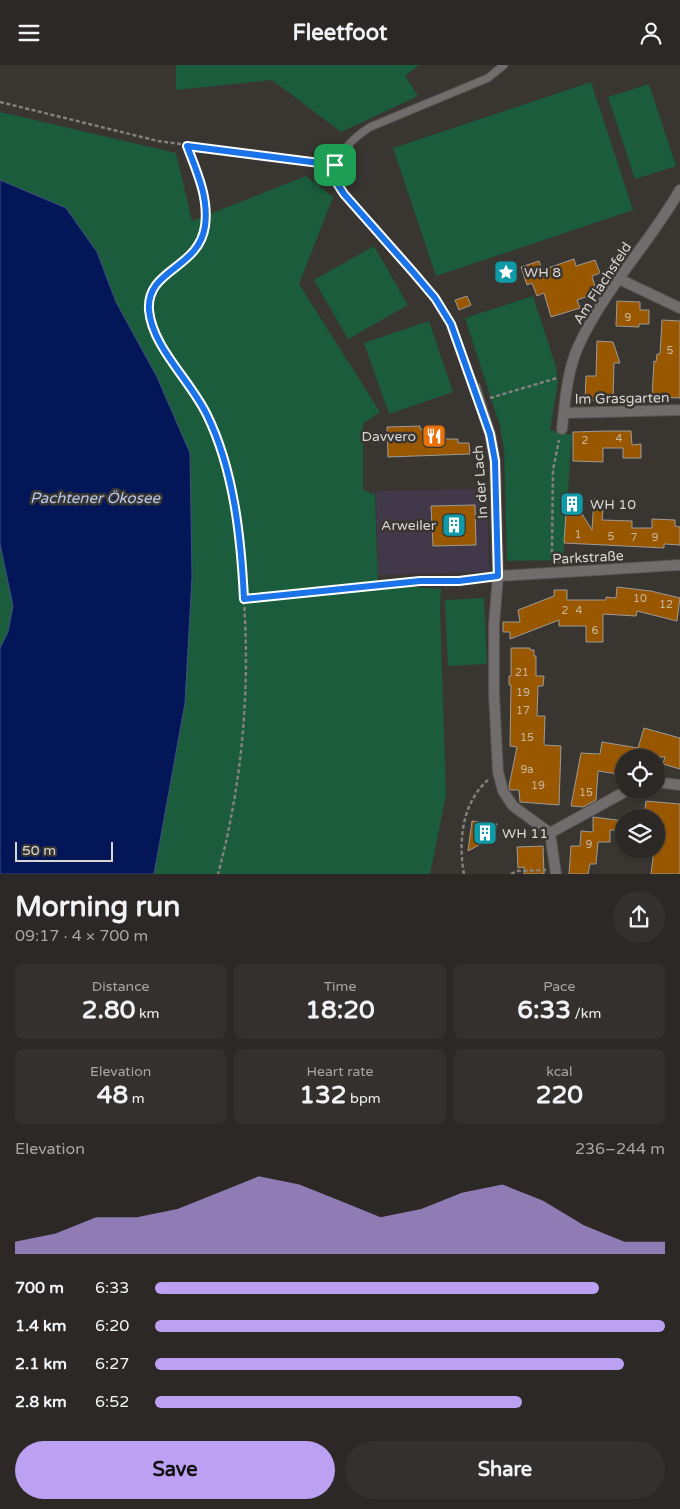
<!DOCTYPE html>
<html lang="en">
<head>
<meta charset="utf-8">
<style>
	:root { --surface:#2b2825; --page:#33302d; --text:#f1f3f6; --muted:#a6a6a7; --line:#474442; --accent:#bca0f2 }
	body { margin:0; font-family:"Varela Round",sans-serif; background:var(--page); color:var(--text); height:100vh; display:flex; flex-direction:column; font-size:19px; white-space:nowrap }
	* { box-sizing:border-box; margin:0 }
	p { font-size:16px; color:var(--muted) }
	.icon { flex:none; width:28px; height:28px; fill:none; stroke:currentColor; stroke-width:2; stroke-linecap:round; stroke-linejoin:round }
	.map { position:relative; height:809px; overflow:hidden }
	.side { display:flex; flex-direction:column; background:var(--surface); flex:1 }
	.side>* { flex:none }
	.tools { position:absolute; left:615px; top:684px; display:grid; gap:10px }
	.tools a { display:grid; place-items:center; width:50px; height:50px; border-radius:50%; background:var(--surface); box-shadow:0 1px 4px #0004,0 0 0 1px var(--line); font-size:25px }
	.scale { position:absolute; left:15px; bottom:12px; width:98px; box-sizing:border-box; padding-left:5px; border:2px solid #d9d7d5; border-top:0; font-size:14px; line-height:18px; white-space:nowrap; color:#d9d7d5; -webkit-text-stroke:4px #393531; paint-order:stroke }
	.pin { position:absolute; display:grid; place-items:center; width:42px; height:42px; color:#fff; margin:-21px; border-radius:10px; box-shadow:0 2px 8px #0006 }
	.round { display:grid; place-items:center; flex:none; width:52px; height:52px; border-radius:26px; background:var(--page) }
	.headline { display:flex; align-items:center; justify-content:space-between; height:85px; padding:0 15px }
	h1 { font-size:28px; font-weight:700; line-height:38px }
	.metrics { display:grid; grid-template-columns:repeat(3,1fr); gap:8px; height:85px; padding:5px 15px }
	.metrics div { display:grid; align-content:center; border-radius:8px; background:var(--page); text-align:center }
	.metrics b { font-size:25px; font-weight:700 }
	.metrics small { font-size:14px; font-weight:400 }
	.metrics p { font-size:14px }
	.chart { height:140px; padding:10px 15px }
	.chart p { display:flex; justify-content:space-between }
	.chart svg { width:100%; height:90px; margin-top:5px; fill:var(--accent); opacity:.7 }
	.button { display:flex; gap:10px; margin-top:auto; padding:10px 15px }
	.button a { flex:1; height:58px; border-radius:30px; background:var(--accent); color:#111; font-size:20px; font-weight:700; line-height:58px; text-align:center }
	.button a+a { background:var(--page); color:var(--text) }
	ul { padding:0 15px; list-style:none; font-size:16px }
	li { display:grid; grid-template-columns:80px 60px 1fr; align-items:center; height:38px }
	li i { height:12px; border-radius:6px; background:var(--accent) }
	header { display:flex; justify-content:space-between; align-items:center; height:65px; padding:0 15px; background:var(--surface); font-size:22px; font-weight:700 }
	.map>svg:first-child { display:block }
	.commercial { fill:#41394a }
	.green { fill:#1b5c3d }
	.water { fill:#031758; stroke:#43517e }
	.building { fill:#995800; stroke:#9f9a96 }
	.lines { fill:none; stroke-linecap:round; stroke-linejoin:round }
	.lane-casing { stroke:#56524f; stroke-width:9 }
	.street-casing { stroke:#56524f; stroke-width:12 }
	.path { stroke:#83807d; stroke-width:2.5; stroke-dasharray:4 2.5; stroke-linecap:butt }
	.lane { stroke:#706d6c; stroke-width:7 }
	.street { stroke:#706d6c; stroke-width:10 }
	.route-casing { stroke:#fff; stroke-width:10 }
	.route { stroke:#1a73e8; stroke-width:6 }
	.labels { text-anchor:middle; stroke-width:5; stroke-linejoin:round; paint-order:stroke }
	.number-label { font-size:11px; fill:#c9b7a0 }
	.poi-label { font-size:14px; fill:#d9d7d5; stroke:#393531; text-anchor:start }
	.street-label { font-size:14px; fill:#d9d7d5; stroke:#393531 }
	.water-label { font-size:15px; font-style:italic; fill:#b6c9f1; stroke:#393531 }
</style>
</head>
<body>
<header><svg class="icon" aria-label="menu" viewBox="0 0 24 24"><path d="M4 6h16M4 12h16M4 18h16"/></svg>Fleetfoot<svg class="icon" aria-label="person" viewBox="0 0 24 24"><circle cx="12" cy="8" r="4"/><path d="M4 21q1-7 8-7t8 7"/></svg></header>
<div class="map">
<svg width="680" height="809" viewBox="0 0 680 809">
	<rect width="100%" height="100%" fill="#393531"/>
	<path class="commercial" d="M487,424L489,507L378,510L376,426Z"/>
	<path class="green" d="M176,0H419L405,11L418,31L341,67L272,15L176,25Z
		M591,17L633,145L436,211L393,83Z
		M649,19L676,101L635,114L608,32Z
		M0,47L176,88L192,156L306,111L333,132L299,219L380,347L363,359V425L375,429L378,519L441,524L440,543L446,730L430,809H154L185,638L192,512L190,388L157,312L116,237L97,186L0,115Z
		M374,181L408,240L348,274L314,215Z
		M533,231L556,302L558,318L550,365L572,370L563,495L507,496L504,384L500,361L465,253Z
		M429,256L453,327L389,349L364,278Z
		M0,479L13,541L8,567L0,583Z
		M484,533L487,599L448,601L445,535Z"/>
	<path class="water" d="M0,115L66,143L97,187L116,237L157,312L190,388L192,512L185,638L154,809H0V583L8,567L13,541L0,479Z"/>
	<path class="building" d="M574,194L576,201L595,195L600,208L592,211L597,228L577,235L580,243L551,252L544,228L537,231L532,218L527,220L521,202L539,196L542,205Z
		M467,231L471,240L459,245L455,235Z
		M617,236L640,237V245H649V259H639V262L616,261Z
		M662,255L680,256V333L652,332L654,296L656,297L657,289H660Z
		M597,276L613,277L620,298H614L613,336L585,335L586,311H596Z
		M420,361V364H445V374H458V378H469L470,389L388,392L387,362Z
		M606,366H631L632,380L641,379V393H623V383H603V397L573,396V367Z
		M594,434L604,435L602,455L632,456V463H652V454L675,455V461L680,462V480L664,479V483L564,478L566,448L582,449L592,465Z
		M475,440L476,480L433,481L431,441Z
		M617,522L651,526L680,533L677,556L637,546L636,551L603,549V577H586V561H559V555L510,574V567H503V557H520L518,545L554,531V525H567V535H606V532L616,533Z
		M511,583H530V585H534V591H536V611H544L543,621H538L537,651H545L544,680L561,681L559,740L520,737L519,725H510L509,721L517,682L510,681L511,620H509V611H511Z
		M644,663L680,673V704L663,699L665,692H624V710L598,706L596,735L583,742L571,741L581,688L600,689L602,677L638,683Z
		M646,736L680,739V809H651L654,785H656V752H644Z
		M593,752L624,756V766L610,765V777H598L596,799H590L588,809H569L571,781H580L581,766L593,767Z
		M472,756L497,759L495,771L468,786Z
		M543,781L544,809H524V802L518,803L517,782Z"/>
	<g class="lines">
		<g class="lane-casing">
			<path id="lane" d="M475,322L451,259L435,233L344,129L333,112C338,88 350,75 370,62L488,13L504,0"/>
		</g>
		<g class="street-casing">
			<path id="street" d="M619,214L680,243
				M475,322L490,369L495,396L498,511L494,560V629L498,707L503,726L513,741L550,768L556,809
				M564,348L680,345
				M562,364C565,336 567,307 578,282C604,224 649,179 680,125
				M498,511L680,500
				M656,717L680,720
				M550,768L628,725"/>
		</g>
		<path class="path" d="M0,37L158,76L326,99
			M187,81C194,100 204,120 206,140C207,159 203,181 188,194C171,209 148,216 149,243C149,272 174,295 189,318C200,335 210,354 218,373C229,404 233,436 237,469C253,583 248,697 218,809
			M490,333L557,313
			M559,498L552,490V484L553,405L559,375
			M244,534L420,516H459L486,512
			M464,809C458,776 462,737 489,714
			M511,809L517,806L546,805"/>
		<use href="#lane" class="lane"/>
		<use href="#street" class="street"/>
	</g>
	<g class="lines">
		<g class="route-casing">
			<path id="route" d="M187,81L335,100L333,112L344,129L413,207L435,233L451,259L490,369L495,396L498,511L459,516H420L244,534C241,473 234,405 207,350C191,316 152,282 149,245C146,204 199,204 205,161C209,133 197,107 187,81Z"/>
		</g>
		<use href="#route" class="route"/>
	</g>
	<defs>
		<g id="sight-square" transform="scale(1.25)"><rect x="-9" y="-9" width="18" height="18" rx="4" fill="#0f9aa8" stroke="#393531"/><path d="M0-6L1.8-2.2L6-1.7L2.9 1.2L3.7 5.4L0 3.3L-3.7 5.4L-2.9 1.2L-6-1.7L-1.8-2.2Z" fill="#fff"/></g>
		<g id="restaurant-square" transform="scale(1.25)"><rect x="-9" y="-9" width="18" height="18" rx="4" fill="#e8710a" stroke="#393531"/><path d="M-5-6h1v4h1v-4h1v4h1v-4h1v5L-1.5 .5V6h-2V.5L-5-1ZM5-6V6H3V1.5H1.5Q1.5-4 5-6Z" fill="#fff"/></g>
		<g id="building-square" transform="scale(1.25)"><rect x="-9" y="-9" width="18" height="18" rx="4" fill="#0f9aa8" stroke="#393531"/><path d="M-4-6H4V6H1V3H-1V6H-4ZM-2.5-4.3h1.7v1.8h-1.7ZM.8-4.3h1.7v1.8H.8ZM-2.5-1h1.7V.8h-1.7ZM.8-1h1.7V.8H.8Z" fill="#fff"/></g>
	</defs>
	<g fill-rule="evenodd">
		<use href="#sight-square" x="506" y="207"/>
		<use href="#restaurant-square" x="434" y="371"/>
		<use href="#building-square" x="572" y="439"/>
		<use href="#building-square" x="454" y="460"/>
		<use href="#building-square" x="485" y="768"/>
	</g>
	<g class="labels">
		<g class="number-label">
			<text x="628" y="256">9</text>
			<text x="670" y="289">5</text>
			<text x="619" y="377">4</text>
			<text x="585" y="379">2</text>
			<text x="578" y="473">1</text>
			<text x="611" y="475">5</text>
			<text x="634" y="476">7</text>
			<text x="655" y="476">9</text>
			<text x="640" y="537">10</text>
			<text x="666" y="543">12</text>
			<text x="565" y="549">2</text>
			<text x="579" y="549">4</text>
			<text x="595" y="569">6</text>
			<text x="522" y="611">21</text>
			<text x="523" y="631">19</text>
			<text x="523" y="649">17</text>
			<text x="527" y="676">15</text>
			<text x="527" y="708">9a</text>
			<text x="538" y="724">19</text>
			<text x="586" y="731">15</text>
			<text x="589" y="783">9</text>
		</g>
		<g class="poi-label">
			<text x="524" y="212">WH 8</text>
			<text x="416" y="376" text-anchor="end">Davvero</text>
			<text x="590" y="444">WH 10</text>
			<text x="436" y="465" text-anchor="end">Arweiler</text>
			<text x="502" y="773">WH 11</text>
		</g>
		<g class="street-label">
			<text transform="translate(602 218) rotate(-57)" y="5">Am Flachsfeld</text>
			<text transform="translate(622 333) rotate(-1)" y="5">Im Grasgarten</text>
			<text transform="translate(480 417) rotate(-94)" y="5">In der Lach</text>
			<text transform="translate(588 492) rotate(-3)" y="5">Parkstraße</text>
		</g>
		<g class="water-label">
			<text x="95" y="438">Pachtener Ökosee</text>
		</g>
	</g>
</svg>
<div class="tools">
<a><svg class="icon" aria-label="locate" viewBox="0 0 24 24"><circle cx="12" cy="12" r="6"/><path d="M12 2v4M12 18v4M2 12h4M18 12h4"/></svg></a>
<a><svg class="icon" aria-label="layers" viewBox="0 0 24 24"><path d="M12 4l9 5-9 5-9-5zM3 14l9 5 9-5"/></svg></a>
</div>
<div class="scale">50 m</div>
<div class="pin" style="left:335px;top:100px;background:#1e9e55"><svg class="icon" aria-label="arrive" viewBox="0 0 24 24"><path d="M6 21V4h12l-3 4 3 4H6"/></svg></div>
</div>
<section class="side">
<div class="headline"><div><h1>Morning run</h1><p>09:17 · 4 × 700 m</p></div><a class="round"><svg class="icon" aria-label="share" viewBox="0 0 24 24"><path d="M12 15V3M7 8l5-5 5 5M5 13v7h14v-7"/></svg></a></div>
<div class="metrics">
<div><p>Distance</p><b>2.80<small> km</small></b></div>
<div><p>Time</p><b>18:20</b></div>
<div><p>Pace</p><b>6:33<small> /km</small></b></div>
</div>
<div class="metrics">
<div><p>Elevation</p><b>48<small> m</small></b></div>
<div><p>Heart rate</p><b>132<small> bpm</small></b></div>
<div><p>kcal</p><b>220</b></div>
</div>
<div class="chart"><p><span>Elevation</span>236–244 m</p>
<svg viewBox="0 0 160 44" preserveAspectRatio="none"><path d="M0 44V38L10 34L20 26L30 26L40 22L50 14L60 6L70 10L80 18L90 26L100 22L110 14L120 10L130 18L140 30L150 38L160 38V44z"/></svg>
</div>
<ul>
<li><b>700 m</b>6:33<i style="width:87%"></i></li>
<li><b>1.4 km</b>6:20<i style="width:100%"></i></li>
<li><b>2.1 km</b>6:27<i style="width:92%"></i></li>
<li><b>2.8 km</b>6:52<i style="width:72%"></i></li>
</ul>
<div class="button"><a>Save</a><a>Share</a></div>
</section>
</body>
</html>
